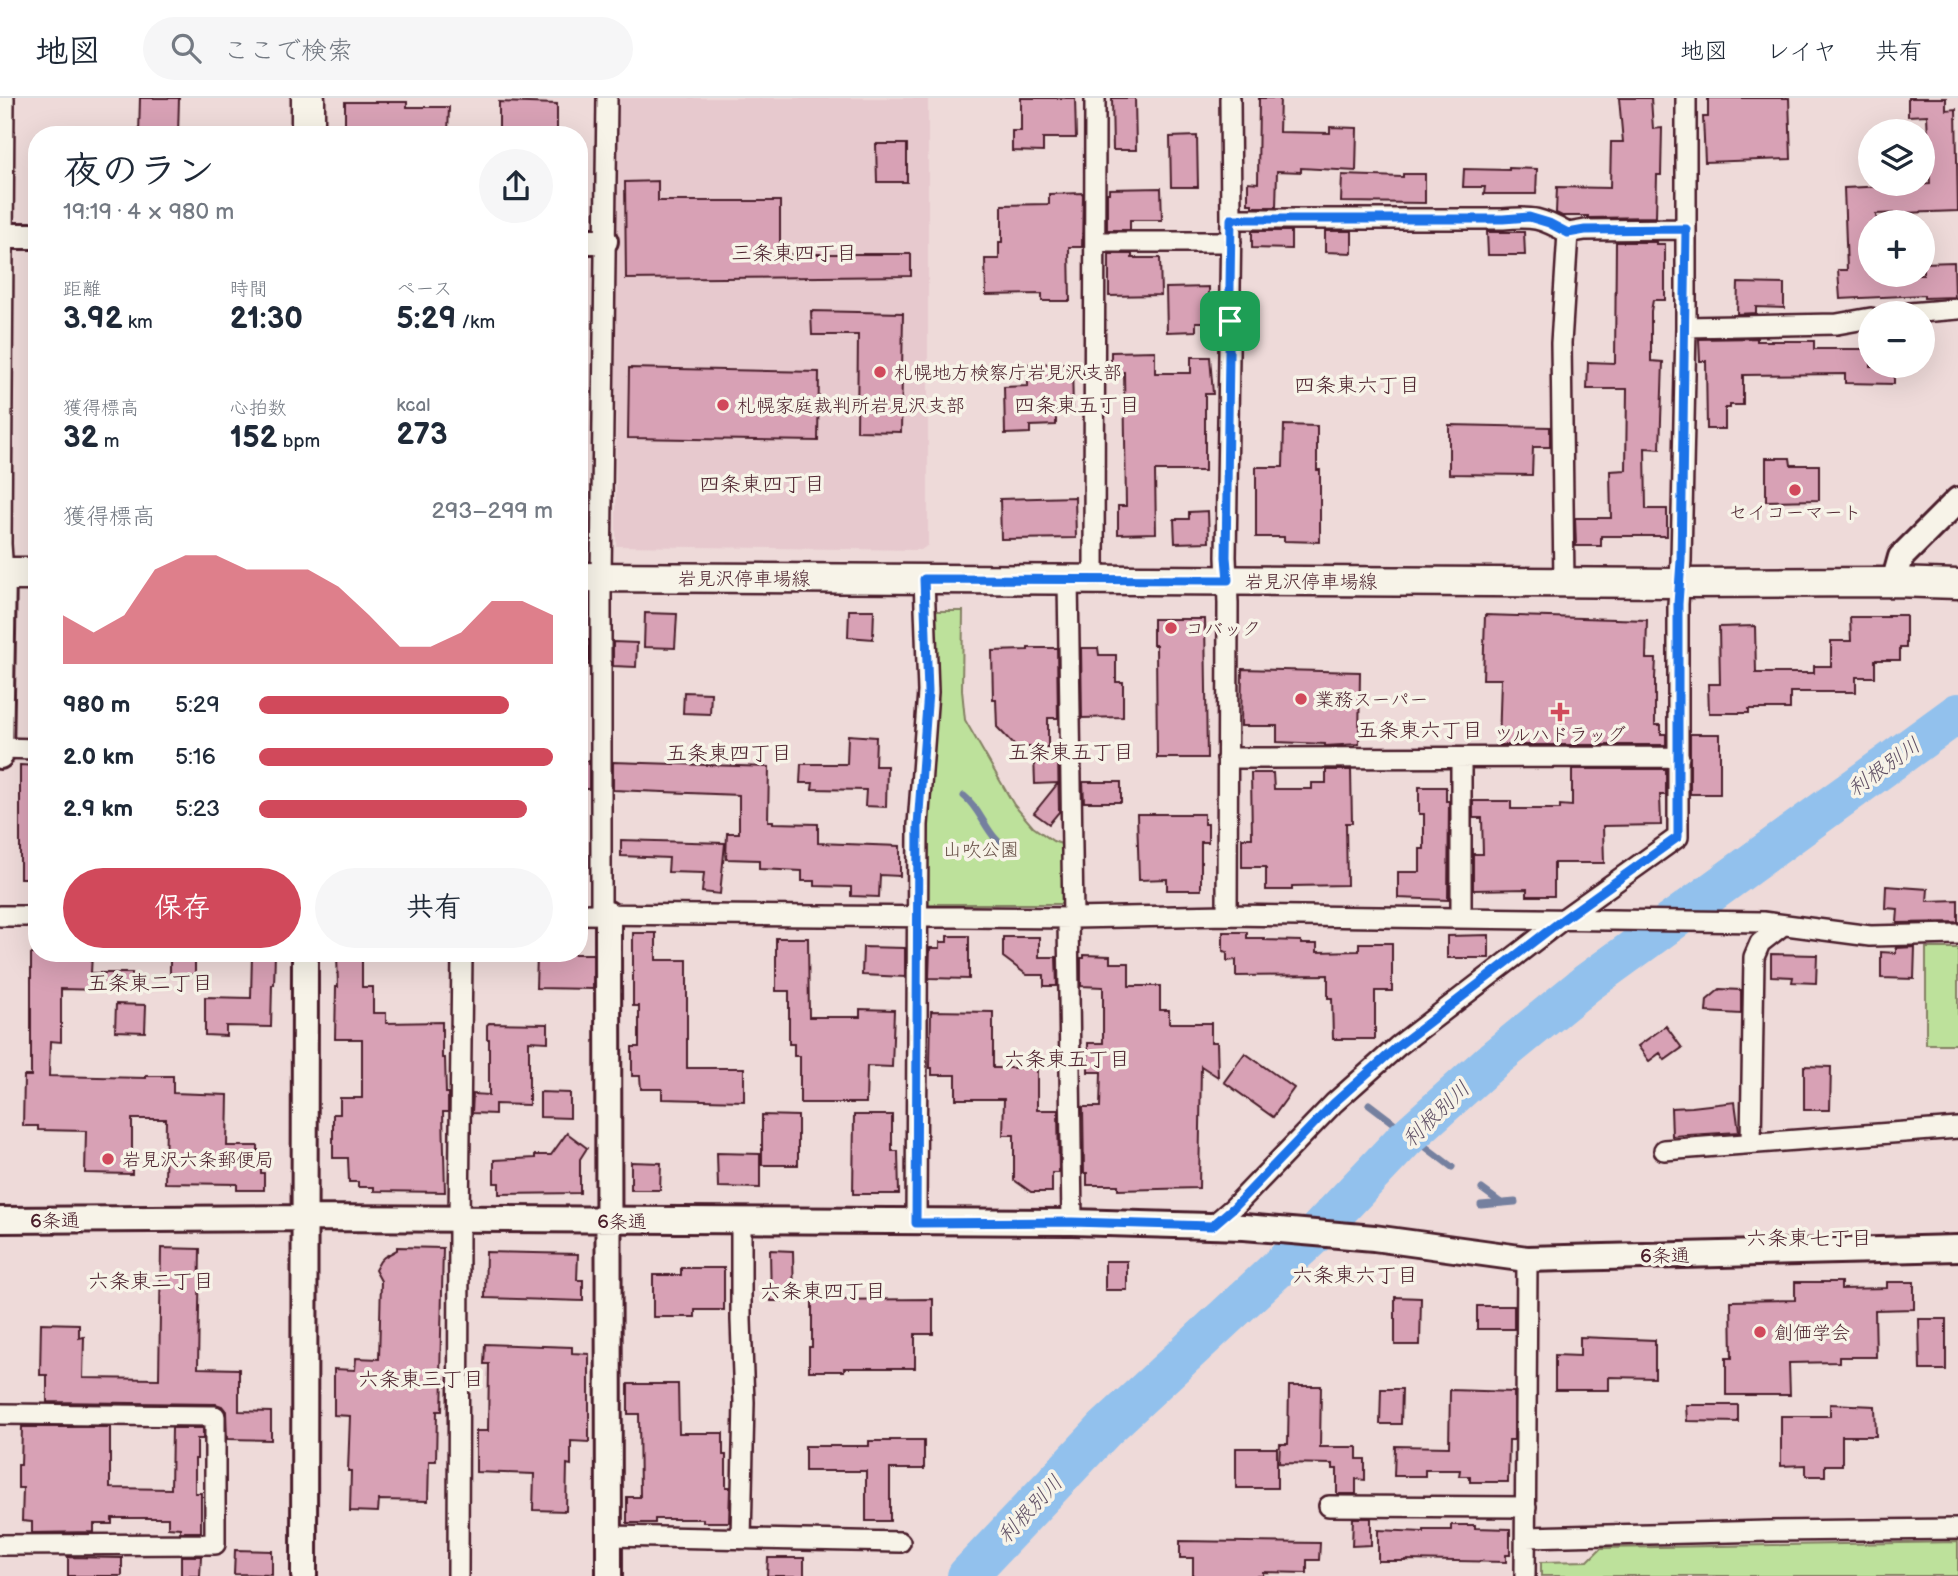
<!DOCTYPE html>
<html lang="ja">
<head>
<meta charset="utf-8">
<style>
	:root { --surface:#fff; --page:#f6f6f7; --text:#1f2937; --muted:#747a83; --line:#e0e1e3; --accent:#d1495b }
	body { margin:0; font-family:"Balsamiq Sans","Klee One",sans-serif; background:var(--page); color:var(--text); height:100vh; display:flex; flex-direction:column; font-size:26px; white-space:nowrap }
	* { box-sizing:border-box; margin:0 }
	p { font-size:23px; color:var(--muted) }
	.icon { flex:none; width:38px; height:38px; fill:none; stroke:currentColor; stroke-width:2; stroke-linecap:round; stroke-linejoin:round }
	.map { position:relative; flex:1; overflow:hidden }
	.details { position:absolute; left:28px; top:28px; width:560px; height:836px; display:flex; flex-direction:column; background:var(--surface); border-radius:28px; box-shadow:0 7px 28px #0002 }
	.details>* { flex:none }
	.fabs { position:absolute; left:1858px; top:21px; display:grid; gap:14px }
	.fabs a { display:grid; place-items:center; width:77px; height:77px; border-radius:50%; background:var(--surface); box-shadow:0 7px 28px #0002; font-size:35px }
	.pin { position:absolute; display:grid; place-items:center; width:60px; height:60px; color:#fff; margin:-30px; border-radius:14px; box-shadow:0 4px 10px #0006 }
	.round { display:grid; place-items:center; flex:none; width:74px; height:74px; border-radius:37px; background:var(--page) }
	.headline { display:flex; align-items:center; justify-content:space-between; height:119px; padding:0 35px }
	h1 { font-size:38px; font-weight:700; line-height:52px }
	.metrics { display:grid; grid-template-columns:repeat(3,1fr); gap:10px; height:119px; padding:7px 35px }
	.metrics div { display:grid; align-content:center }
	.metrics b { font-size:30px; font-weight:700 }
	.metrics small { font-size:19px; font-weight:400 }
	.metrics p { font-size:19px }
	.chart { height:196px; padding:14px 35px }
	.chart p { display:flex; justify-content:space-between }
	.chart svg { width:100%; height:126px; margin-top:7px; fill:var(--accent); opacity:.7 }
	.button { display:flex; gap:14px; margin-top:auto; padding:14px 35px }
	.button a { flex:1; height:80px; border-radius:42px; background:var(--accent); color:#fff; font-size:28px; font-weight:700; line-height:80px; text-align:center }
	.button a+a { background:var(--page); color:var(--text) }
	ul { padding:0 35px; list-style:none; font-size:23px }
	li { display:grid; grid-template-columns:112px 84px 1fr; align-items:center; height:52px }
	li i { height:18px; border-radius:9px; background:var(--accent) }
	header { display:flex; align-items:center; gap:42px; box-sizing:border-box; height:98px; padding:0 35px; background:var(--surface); border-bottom:2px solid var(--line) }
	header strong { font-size:33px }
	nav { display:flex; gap:38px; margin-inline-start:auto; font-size:24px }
	.search { width:490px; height:63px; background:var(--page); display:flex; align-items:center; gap:18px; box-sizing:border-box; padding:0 24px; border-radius:38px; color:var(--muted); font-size:26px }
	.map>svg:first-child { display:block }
	.built { fill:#e7c9ce }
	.green { fill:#bde19b; stroke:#848063; stroke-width:2 }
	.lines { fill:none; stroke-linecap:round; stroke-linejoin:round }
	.stream { stroke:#75809f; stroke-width:7 }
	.river { stroke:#92c1ed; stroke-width:40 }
	.building { fill:#d8a1b5; stroke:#4a1f2b; stroke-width:2 }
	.minor-casing { stroke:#4a1f2b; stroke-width:24 }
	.tertiary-casing { stroke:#4a1f2b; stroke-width:30 }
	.secondary-casing { stroke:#4a1f2b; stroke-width:33 }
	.primary-casing { stroke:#4a1f2b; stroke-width:37 }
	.minor { stroke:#f7f3e8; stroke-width:19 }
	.tertiary { stroke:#f7f3e8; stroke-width:24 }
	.secondary { stroke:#f7f3e8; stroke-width:28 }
	.primary { stroke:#f7f3e8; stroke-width:32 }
	.route-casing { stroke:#fff; stroke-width:14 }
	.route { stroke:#1a73e8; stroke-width:9 }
	.poi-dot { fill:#d1495b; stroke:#f7f3e8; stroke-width:2.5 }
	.labels { text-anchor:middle; stroke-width:7; stroke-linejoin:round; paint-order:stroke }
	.poi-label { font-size:19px; fill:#4a1f2b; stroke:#f7f3e8; text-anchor:start }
	.street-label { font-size:19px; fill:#4a1f2b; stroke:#f7f3e8 }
	.park-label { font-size:19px; fill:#675047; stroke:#f7f3e8 }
	.neighbourhood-label { font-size:21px; fill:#4a1f2b; stroke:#f7f3e8 }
	.water-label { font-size:21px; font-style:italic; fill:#605065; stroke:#f7f3e8 }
</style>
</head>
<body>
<header>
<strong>地図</strong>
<div class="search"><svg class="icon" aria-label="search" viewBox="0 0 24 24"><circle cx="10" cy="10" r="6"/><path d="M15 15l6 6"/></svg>ここで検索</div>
<nav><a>地図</a><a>レイヤ</a><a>共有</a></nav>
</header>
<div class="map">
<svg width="1958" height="1478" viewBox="0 0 1958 1478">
	<rect width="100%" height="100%" fill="#eedad9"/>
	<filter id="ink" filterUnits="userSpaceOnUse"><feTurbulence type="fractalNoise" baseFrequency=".0143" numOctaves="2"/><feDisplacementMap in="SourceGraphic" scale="14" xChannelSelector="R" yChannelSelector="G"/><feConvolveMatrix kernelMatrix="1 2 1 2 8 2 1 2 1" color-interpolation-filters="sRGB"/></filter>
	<g filter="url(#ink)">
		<path class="built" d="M616,0H928V447L921,452L616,448Z"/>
		<path class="green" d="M935,513H963L962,592L965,622L1014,707L1033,729L1053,743L1064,747L1065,806H928L927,734L935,623Z
			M1926,850H1958V946H1926Z
			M1958,1444V1478H1541V1464L1588,1463L1601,1450Z"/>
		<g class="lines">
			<path class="stream" d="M964,698C984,713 989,750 1017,752
				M1369,1006L1452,1069
				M1482,1091L1501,1105
				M1481,1107L1515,1104"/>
			<path class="river" d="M967,1478L1105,1331L1318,1133L1404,1042L1493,962L1587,885L1958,615"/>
		</g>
		<path class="building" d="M140,0H179L178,37H139Z
			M1021,0H1075L1076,40H1043V54L1012,53V33H1021Z
			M1112,0H1135L1136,52H1113Z
			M1259,0H1280L1279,34L1330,35V29L1357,30L1356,73L1301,70V74L1277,73L1276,109H1252V106H1248V84L1258,85Z
			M1619,0H1651L1653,31L1662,30L1661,77H1657L1656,119L1588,120V118H1562L1556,115L1557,89L1610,90L1611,44H1623Z
			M1708,0H1789L1791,61L1705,64L1703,19H1708Z
			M1908,0H1946V12L1956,11L1958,113L1876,116L1877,124H1871V177H1923V165L1954,164L1955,199L1924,200V197L1840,201L1838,172H1847L1844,90L1930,86L1927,17L1908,18Z
			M345,4H407V9H449L448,35H400V37H358V33H345Z
			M499,4L557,6V37H499Z
			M1197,38L1198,89H1171L1170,39Z
			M876,46H907V84H877Z
			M1509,70L1537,71L1536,96H1484L1485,89H1463L1464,71L1509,72Z
			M1403,76H1425V105L1341,104L1342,77L1403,79Z
			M658,83V103H780V156H911V178L626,181L625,84Z
			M1161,90L1162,122H1130V132H1107V95H1109V91Z
			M1083,95L1082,149H1069L1070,203H1042V196L986,197L985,161H999V144H1002V107L1049,106V96Z
			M1252,133H1291V151L1252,150Z
			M1325,133H1352V155L1325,154Z
			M1487,134H1524L1525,157H1488Z
			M1616,144H1656V146H1665V202H1653L1651,213V263L1663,264L1660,351L1645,350L1646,411H1667V438H1601V448H1576L1575,420H1611L1610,373L1626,372L1627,291H1587L1588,264L1615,265Z
			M1109,156H1132V160H1160L1161,197L1109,198Z
			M1738,185L1784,186V210L1756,209V215L1737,216Z
			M1209,189V224H1196V233L1167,234L1166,190Z
			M811,213L903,215L901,334L857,333L858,237H812Z
			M1757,240V243H1814V251H1871V268H1894V286L1845,285V276L1743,277V307H1730V310H1725V331H1707L1706,263H1700L1699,241Z
			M1155,253V275H1191V259H1210L1213,296H1205V373H1155L1156,435L1118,436V408H1126L1124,274H1111V254Z
			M1072,265L1073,313H1056V327L1030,328V335L1005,336L1004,289L1028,288V266Z
			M629,270L819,274L818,343L628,340Z
			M1284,327L1317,328V372H1320V444L1284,443V439H1256V369H1283Z
			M1449,327L1550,329V349H1533L1532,377L1449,376Z
			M1766,360H1790L1791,367H1819V402L1766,403Z
			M1075,399L1076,440L1001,441L1000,401Z
			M1208,413L1209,444L1175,445L1174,421H1189V414Z
			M849,512H874L873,541L848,539Z
			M645,515L677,516L675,550L644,549Z
			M1485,517L1647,522L1646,561H1656L1655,580V627H1661V636H1666V647H1499L1501,581H1483Z
			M1888,517H1906V550H1900V562H1875V579H1856V594H1790V611H1749V615H1709L1708,586H1720L1719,529L1755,528L1756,575H1814V568H1831V543H1851L1850,519H1888Z
			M1153,521H1205L1207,660H1157L1156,547H1153Z
			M579,542H589V567L579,566Z
			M613,544L637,545L636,569L613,568Z
			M1028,550H1057L1058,620H1048V649H1016L997,629L996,601H993L992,553L1028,552Z
			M1081,550H1098L1099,557H1116V584H1123V619L1082,620Z
			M1242,571L1360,574L1359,646L1325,648V646L1277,644V628H1241Z
			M684,594L711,595L710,616L683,615Z
			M1690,636H1720V696H1690Z
			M848,637L876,639L875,668H887L886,709L865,708L866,692L812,691L813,685H800L801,666H847Z
			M1058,656L1059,714L1049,726L1034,715L1058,685L1035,686L1034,657Z
			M579,663H589V691H579Z
			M613,664L769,669L768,723H773V725L818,726V745L900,748V778L880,777L879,799L851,798V789L815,788V783H802V773L759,771V762L726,761L727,735H739V697L613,692Z
			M20,667L37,668V780H20Z
			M1572,671H1666V697H1660L1661,727L1603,728L1604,765H1554V798H1527V791L1473,792V756H1483L1482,720H1473V703H1511V711H1560V707L1572,708Z
			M1326,672H1351L1352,725H1346L1347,787L1292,788V792H1266V769H1242V740H1252L1251,675H1273L1274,691H1312V685H1326Z
			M1083,684H1121V704H1084Z
			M1419,689H1446V703H1449L1448,802L1398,800V774H1420V751H1424V716H1419Z
			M1137,716H1204V726H1208V744H1201V792H1167V781L1139,782Z
			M621,742L725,745L720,796L702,794L704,775L668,774L669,760L621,758Z
			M1886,788L1928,791L1927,803L1958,802V824L1897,825L1898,811L1885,810Z
			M1223,834H1247V840H1264V842L1301,843V846H1317V854L1359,853V845H1392V893H1375V941H1333L1332,900H1328V877L1236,878V862L1227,863V854L1223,853Z
			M633,835H656V862H687V970H744V1003L662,1001V991H641L640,978H632V949H639V908H633Z
			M1489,837V860H1447V838Z
			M947,838H969V881L929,880L930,850H940V844H947Z
			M1003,839H1039V859H1056L1057,888H1044V877H1027L1003,859Z
			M776,840H808L809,919H860V911L894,912L892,969L867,968L866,1005H800V958H794V946H789V893H776Z
			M863,849L905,850V879L862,877Z
			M1915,849L1914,881L1881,880V854L1896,855V850Z
			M31,856H92L91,875H132V895L102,894V892L61,891V944L50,943L49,978L146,980V978H173V995L228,997L227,1048H258V1057H261V1075H264V1092H237V1086L165,1085L166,1021H132V1076L85,1075L86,1033L38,1032V1028H23L24,978H31Z
			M170,856H195V877L170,876Z
			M252,856H275L274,887H272L271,929L226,928V938L205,937V899L251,900Z
			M337,856H362V889H373V915H386V925L442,924V960H445L446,995H448V1014H443L445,1094L374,1093V1089H358V1084H349L348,1060H333V1016H340V1000H362V941H335L336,889H338Z
			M537,856H593V891L536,890Z
			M1771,856L1817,857L1816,885L1792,884L1793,879L1771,878Z
			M1084,857L1110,858V865H1129V888H1160V912H1169V925H1211V944H1217L1218,979L1201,968L1199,1090L1118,1092V1087H1087V1075H1084L1083,1009H1100L1101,974H1088V945H1103V889L1081,888V860H1084Z
			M1720,891L1741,892V916L1706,914L1707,902Z
			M116,906L146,907L145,934L115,933Z
			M931,913L993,914V970H1037V1012H1058L1059,1075H1052V1094H1031L1014,1082V1037H1003L1004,1001H956V977H932V970H930Z
			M489,925L548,926V944L529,943V1007L495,1006V1016L472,1015L473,996L489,997V941H487V927Z
			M1666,928L1682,950L1665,962L1660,955L1649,963L1638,948Z
			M1245,955L1294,990L1273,1019L1224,984Z
			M1804,968L1831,969L1830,1012H1804Z
			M540,994L570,995V1020L540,1019Z
			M1735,1004L1739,1034L1672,1038L1671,1010L1692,1009Z
			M762,1017L798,1018V1067H762Z
			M854,1017H892V1053H898L899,1096H853Z
			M567,1035L587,1050L580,1061V1095L499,1096V1085H494V1062L535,1060V1057H551Z
			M717,1055L760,1056V1090L718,1089Z
			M631,1064L661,1065L660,1092H631Z
			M397,1149L443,1150L440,1279L443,1280L442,1313H437L436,1363H429L428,1403L379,1402L378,1414L350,1413L351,1373H348L350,1318L334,1317V1271L355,1272L356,1260L379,1261L381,1183L375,1172L380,1163L384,1159L397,1152Z
			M161,1150L200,1151L198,1270L239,1271V1313L271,1314V1342L227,1341L226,1313L222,1308L216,1306L47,1304V1277H40L41,1225L79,1226V1240L84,1239L83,1280L159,1281Z
			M770,1152L793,1153L794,1203H771Z
			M486,1154L578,1156L577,1182H583V1203L485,1200Z
			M1105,1163H1127V1192H1105Z
			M681,1170H724V1212H695V1219H653V1177H681Z
			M1795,1184H1841V1191L1887,1190V1184H1914V1211L1875,1212L1876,1259H1839V1264L1789,1265L1790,1297H1726V1260H1732L1731,1203L1795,1202Z
			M1395,1199L1421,1200L1420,1247H1395Z
			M933,1201V1236H915V1270H844V1273H809V1249H812V1202Z
			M1477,1208H1514V1231H1477Z
			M1919,1221H1946V1272H1920Z
			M1580,1239L1655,1242V1280L1609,1279V1292H1555V1257L1580,1258Z
			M485,1246L572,1249V1255L589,1256V1344L571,1343V1367L567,1366L566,1413L533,1412L534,1376L476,1374V1333H488L489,1266H484Z
			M628,1286H678L679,1335H723V1357H726V1389H730L729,1424H703V1421H655V1425H627V1399H640L639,1316H628Z
			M1289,1288H1321L1320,1349H1357V1361H1365V1382L1356,1381V1396H1337V1371H1333V1366L1279,1365L1280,1346H1288Z
			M1381,1291H1402L1401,1326H1380Z
			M1450,1292L1514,1294V1342H1509L1508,1384H1470V1378H1459L1460,1372H1425V1378H1394L1395,1348L1449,1349Z
			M1830,1306L1875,1308L1876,1338H1842V1367H1825V1378H1806V1367L1781,1368V1318H1830Z
			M1686,1307H1738V1324L1687,1323Z
			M22,1329H110V1390L171,1391L172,1330H203V1341H197V1361H195V1395H201V1434H180V1430L168,1429V1420H112V1426H94V1434L32,1435V1424L22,1423L23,1390H18V1367H21Z
			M890,1342H924V1371H890V1423H866V1373H805V1348H869V1343H890Z
			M1236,1350H1277V1390H1236Z
			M1353,1420H1371V1447L1352,1448Z
			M1451,1427H1475V1430L1510,1431V1457H1506V1464L1405,1462V1463H1378V1432L1424,1434V1432H1451Z
			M1180,1443L1320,1445L1319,1462H1307V1475L1263,1474V1478H1193V1460H1180Z
			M235,1452L272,1453V1477L234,1476Z
			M181,1458H201L200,1478H181Z
			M68,1459L122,1460V1478H68Z
			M768,1460H804V1478H767Z"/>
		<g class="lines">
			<g class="minor-casing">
				<path id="minor" d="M1231,121H1503C1533,118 1541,120 1568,135
					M1095,144H1231
					M1909,215L1958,211
					M1686,229L1837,226L1871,220
					M3,475L1,446L4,0
					M1068,482L1073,820
					M1094,482L1095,0
					M1564,485L1561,245L1568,135L1585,132L1686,131
					M0,650L37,651
					M1227,660L1679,659
					M579,816L1073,820L1227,817L1228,505L1226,459L1231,121L1230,0
					M601,816V479L607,0
					M1227,817L1763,824L1870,838L1958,836
					M0,818H37
					M1068,820L1072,1124
					M1461,820V660
					M1751,1045L1754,859L1760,845L1783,827
					M1664,1052L1958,1030
					M916,1125L918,727L928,594L924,481
					M1212,1128L1233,1110L1334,1005L1398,948L1562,822L1678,739V506L1681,463L1686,229V0
					M0,1316L215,1318V1446L0,1447
					M1329,1408L1526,1409
					M609,1438L900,1444
					M1526,1439L1770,1433L1958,1431
					M741,1441L744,1304L741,1222V1123
					M458,1478L459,1122L462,856
					M1525,1478L1527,1161"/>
			</g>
			<g class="tertiary-casing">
				<path id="tertiary" d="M0,138H37
					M579,143H605
					M1894,484L1901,459L1958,402
					M0,658L3,475
					M608,816L609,1478
					M0,1122L304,1120L1072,1124L1244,1129L1374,1140L1527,1161L1958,1150
					M304,1478L305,856"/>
			</g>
			<g class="secondary-casing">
				<path id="secondary" d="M579,479L1681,485L1894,484L1958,486"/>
			</g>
			<g class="primary-casing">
				<path id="primary" d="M308,37V0
					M0,476H37"/>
			</g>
			<use href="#minor" class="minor"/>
			<use href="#tertiary" class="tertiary"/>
			<use href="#secondary" class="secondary"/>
			<use href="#primary" class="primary"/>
		</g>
	</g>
	<g class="lines" filter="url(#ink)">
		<g class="route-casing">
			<path id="route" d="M1529,119L1549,125L1568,135L1585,132L1686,131L1681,463L1678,506V739L1562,822L1398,948L1334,1005L1233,1110L1212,1128L1072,1124L916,1125L918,727L928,594L924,481L1228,482L1226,459L1231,121H1503Z"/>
		</g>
		<use href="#route" class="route"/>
	</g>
	<g class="poi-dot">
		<circle cx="880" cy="274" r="7"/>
		<circle cx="723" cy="307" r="7"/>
		<circle cx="1795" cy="392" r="7"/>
		<circle cx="1171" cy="530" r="7"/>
		<circle cx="1301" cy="601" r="7"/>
		<path d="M1556.5 603.5h7v7h7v7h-7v7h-7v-7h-7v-7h7z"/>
		<circle cx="108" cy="1061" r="7"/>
		<circle cx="1760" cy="1234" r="7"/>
	</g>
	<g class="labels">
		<g class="poi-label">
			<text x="894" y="281">札幌地方検察庁岩見沢支部</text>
			<text x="737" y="314">札幌家庭裁判所岩見沢支部</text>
			<text x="1795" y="421" text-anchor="middle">セイコーマート</text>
			<text x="1185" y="537">コバック</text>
			<text x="1315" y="608">業務スーパー</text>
			<text x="1560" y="643" text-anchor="middle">ツルハドラッグ</text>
			<text x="122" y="1068">岩見沢六条郵便局</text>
			<text x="1774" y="1241">創価学会</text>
		</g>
		<g class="street-label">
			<text x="744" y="487">岩見沢停車場線</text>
			<text x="1311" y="490">岩見沢停車場線</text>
			<text transform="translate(55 1122) rotate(-1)" y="7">6条通</text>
			<text x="622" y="1130">6条通</text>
			<text transform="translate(1665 1157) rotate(-1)" y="7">6条通</text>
		</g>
		<g class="park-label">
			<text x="981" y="758">山吹公園</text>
		</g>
		<g class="neighbourhood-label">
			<text x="794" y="162">三条東四丁目</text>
			<text x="1357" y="294">四条東六丁目</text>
			<text x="1077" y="314">四条東五丁目</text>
			<text x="762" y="393">四条東四丁目</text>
			<text x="1420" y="639">五条東六丁目</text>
			<text x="1071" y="661">五条東五丁目</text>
			<text x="729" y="662">五条東四丁目</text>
			<text x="150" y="892">五条東二丁目</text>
			<text x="1067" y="968">六条東五丁目</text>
			<text x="1809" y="1147">六条東七丁目</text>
			<text x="1355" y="1184">六条東六丁目</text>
			<text x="151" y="1190">六条東二丁目</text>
			<text x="823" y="1200">六条東四丁目</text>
			<text x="421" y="1288">六条東三丁目</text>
		</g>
		<g class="water-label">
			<text transform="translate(1884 669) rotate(-36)" y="7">利根別川</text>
			<text transform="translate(1436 1016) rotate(-44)" y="7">利根別川</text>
			<text transform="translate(1030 1411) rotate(-47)" y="7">利根別川</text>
		</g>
	</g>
</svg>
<div class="fabs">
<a><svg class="icon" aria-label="layers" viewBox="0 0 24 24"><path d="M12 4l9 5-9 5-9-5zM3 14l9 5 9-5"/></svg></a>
<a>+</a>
<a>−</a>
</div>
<div class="pin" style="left:1230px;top:223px;background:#1e9e55"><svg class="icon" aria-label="arrive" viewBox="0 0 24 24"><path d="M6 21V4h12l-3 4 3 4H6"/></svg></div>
<section class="details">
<div class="headline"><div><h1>夜のラン</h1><p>19:19 · 4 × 980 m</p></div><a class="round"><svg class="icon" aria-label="share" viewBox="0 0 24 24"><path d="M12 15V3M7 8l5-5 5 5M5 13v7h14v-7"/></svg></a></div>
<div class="metrics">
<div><p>距離</p><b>3.92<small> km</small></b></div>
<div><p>時間</p><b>21:30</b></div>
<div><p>ペース</p><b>5:29<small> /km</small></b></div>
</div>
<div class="metrics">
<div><p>獲得標高</p><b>32<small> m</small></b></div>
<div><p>心拍数</p><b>152<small> bpm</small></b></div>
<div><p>kcal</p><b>273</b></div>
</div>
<div class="chart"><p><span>獲得標高</span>293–299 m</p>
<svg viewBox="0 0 160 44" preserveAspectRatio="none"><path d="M0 44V27L10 33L20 27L30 11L40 6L50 6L60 11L70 11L80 11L90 17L100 27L110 38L120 38L130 33L140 22L150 22L160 27V44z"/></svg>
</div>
<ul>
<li><b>980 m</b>5:29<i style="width:85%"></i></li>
<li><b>2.0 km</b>5:16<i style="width:100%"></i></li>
<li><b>2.9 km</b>5:23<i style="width:91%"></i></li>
</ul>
<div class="button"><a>保存</a><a>共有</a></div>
</section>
</div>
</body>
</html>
